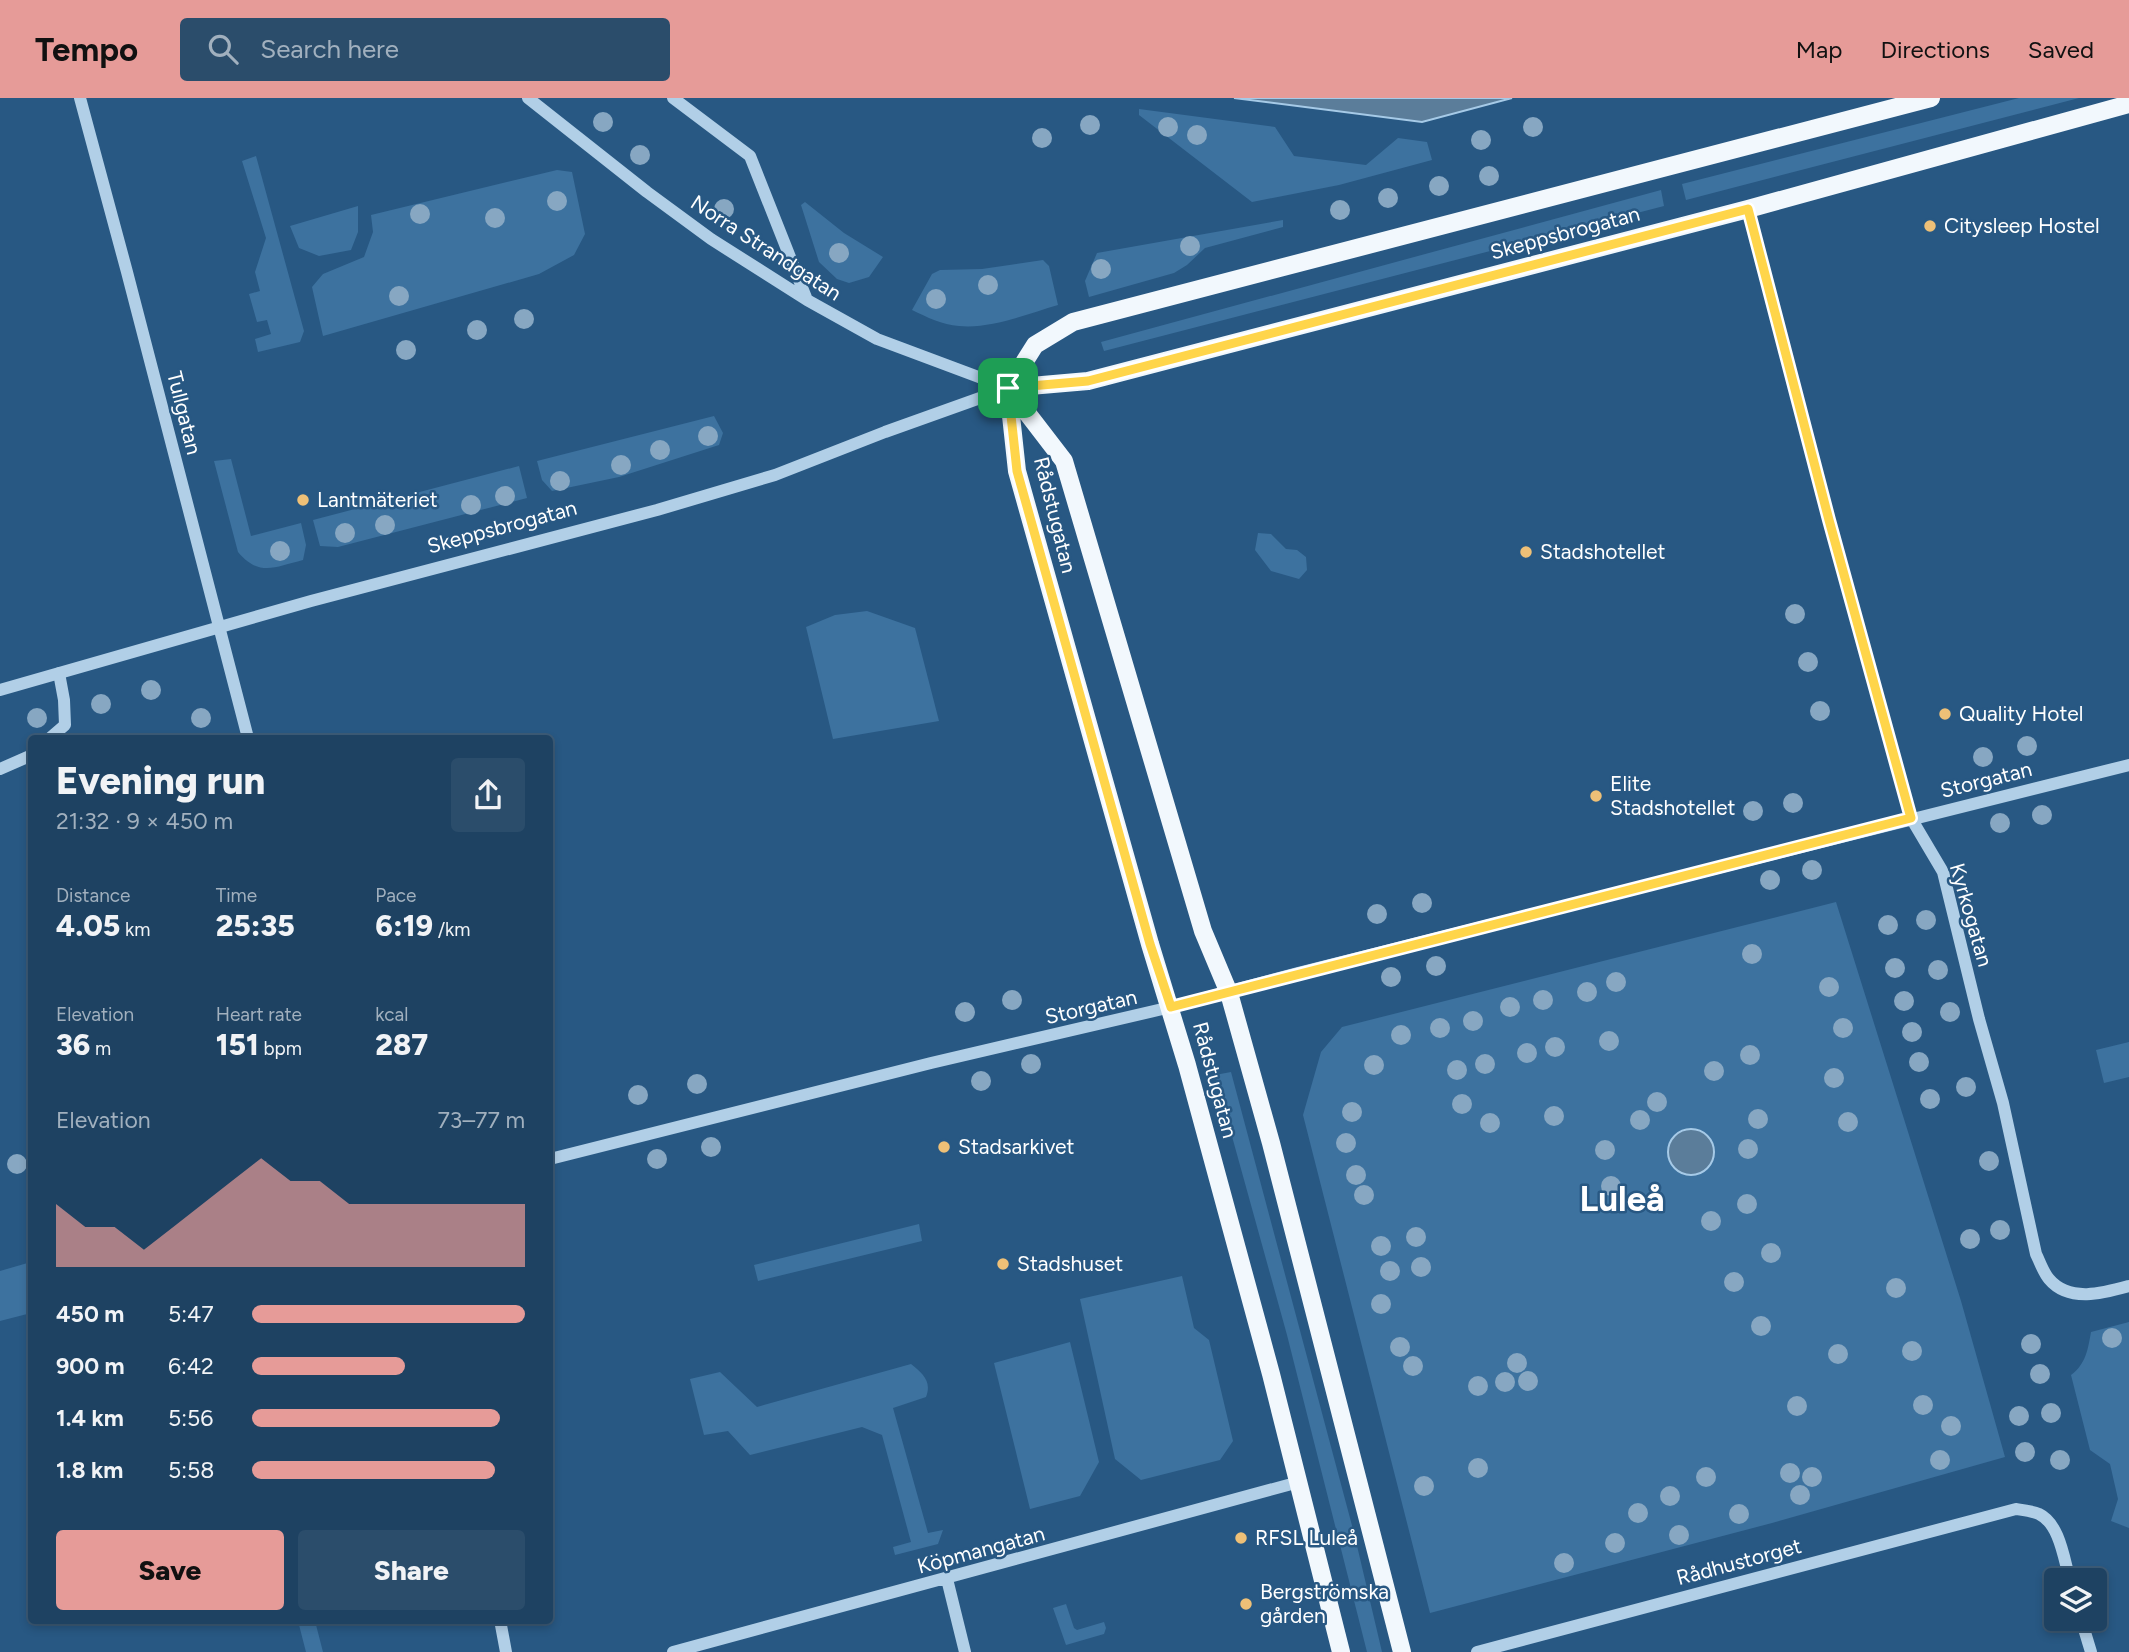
<!DOCTYPE html>
<html lang="en">
<head>
<meta charset="utf-8">
<style>
	:root { --surface:#1e4262; --page:#2b4d6b; --text:#f1f3f6; --muted:#a1b0be; --line:#3c5b77; --accent:#e69b98 }
	body { margin:0; font-family:Figtree,sans-serif; background:var(--page); color:var(--text); height:100vh; display:flex; flex-direction:column; font-size:26px; white-space:nowrap }
	* { box-sizing:border-box; margin:0 }
	p { font-size:23px; color:var(--muted) }
	.icon { flex:none; width:38px; height:38px; fill:none; stroke:currentColor; stroke-width:2; stroke-linecap:round; stroke-linejoin:round }
	.map { position:relative; flex:1; overflow:hidden }
	.sheet { position:absolute; left:28px; top:637px; width:525px; height:889px; display:flex; flex-direction:column; background:var(--surface); border-radius:7px; box-shadow:0 4px 10px #0003,0 0 0 2px var(--line) }
	.sheet>* { flex:none }
	.tools { position:absolute; left:2044px; top:1470px; display:grid; gap:14px }
	.tools a { display:grid; place-items:center; width:63px; height:63px; border-radius:7px; background:var(--surface); box-shadow:0 4px 10px #0003,0 0 0 2px var(--line); font-size:35px }
	.pin { position:absolute; display:grid; place-items:center; width:60px; height:60px; color:#fff; margin:-30px; border-radius:14px; box-shadow:0 4px 10px #0006 }
	.round { display:grid; place-items:center; flex:none; width:74px; height:74px; border-radius:7px; background:var(--page) }
	.headline { display:flex; align-items:center; justify-content:space-between; height:119px; padding:0 28px }
	h1 { font-size:38px; font-weight:800; line-height:52px }
	.stats { display:grid; grid-template-columns:repeat(3,1fr); gap:10px; height:119px; padding:7px 28px }
	.stats div { display:grid; align-content:center }
	.stats b { font-size:30px; font-weight:800 }
	.stats small { font-size:19px; font-weight:400 }
	.stats p { font-size:19px }
	.chart { height:196px; padding:14px 28px }
	.chart p { display:flex; justify-content:space-between }
	.chart svg { width:100%; height:126px; margin-top:7px; fill:var(--accent); opacity:.7 }
	.button { display:flex; gap:14px; margin-top:auto; padding:14px 28px }
	.button a { flex:1; height:80px; border-radius:7px; background:var(--accent); color:#111; font-size:28px; font-weight:800; line-height:80px; text-align:center }
	.button a+a { background:var(--page); color:var(--text) }
	ul { padding:0 28px; list-style:none; font-size:23px }
	li { display:grid; grid-template-columns:112px 84px 1fr; align-items:center; height:52px }
	li i { height:18px; border-radius:9px; background:var(--accent) }
	header { display:flex; align-items:center; gap:42px; box-sizing:border-box; height:98px; padding:0 35px; background:var(--accent); color:#111 }
	header strong { font-size:33px }
	nav { display:flex; gap:38px; margin-inline-start:auto; font-size:24px }
	.search { width:490px; height:63px; background:var(--page); display:flex; align-items:center; gap:18px; box-sizing:border-box; padding:0 24px; border-radius:7px; color:var(--muted); font-size:26px }
	.map>svg:first-child { display:block }
	.green { fill:#3d729f }
	.water { fill:#5b7d9a; stroke:#a6cae7; stroke-width:2 }
	.lines { fill:none; stroke-linecap:round; stroke-linejoin:round }
	.minor { stroke:#b1cfe7; stroke-width:12 }
	.major { stroke:#f2f8fd; stroke-width:18 }
	.tree { fill:#87a7c2 }
	.route-casing { stroke:#fff; stroke-width:14 }
	.route { stroke:#ffd54a; stroke-width:9 }
	.poi-dot { fill:#eec077; stroke:#285883; stroke-width:2.5 }
	.labels { text-anchor:middle; stroke-width:5; stroke-linejoin:round; paint-order:stroke }
	.poi-label { font-size:21px; fill:#fff; stroke:#285883; text-anchor:start }
	.street-label { font-size:21px; fill:#fff; stroke:#285883 }
	.town-label { font-size:35px; font-weight:bold; fill:#fff; stroke:#285883 }
</style>
</head>
<body>
<header>
<strong>Tempo</strong>
<div class="search"><svg class="icon" aria-label="search" viewBox="0 0 24 24"><circle cx="10" cy="10" r="6"/><path d="M15 15l6 6"/></svg>Search here</div>
<nav><a>Map</a><a>Directions</a><a>Saved</a></nav>
</header>
<div class="map">
<svg width="2129" height="1554" viewBox="0 0 2129 1554">
	<rect width="100%" height="100%" fill="#285883"/>
	<path class="green" d="M2019,0H2079L1686,102L1682,86Z
		M1139,11L1275,29L1294,58L1366,67L1398,40L1427,44L1432,62L1339,87L1252,104L1139,17Z
		M256,58L304,233L300,244L258,254L255,241L271,236L267,222L257,224L249,196L260,193L255,174L266,140L242,63Z
		M557,72L572,74L585,136L574,157L539,176L323,238L312,189L323,176L364,159L373,134L371,117Z
		M1661,92L1664,108L1104,253L1101,244Z
		M805,104L844,135L883,159L869,179L849,185L837,181L819,164L801,107Z
		M358,108V134L351,152L319,158L299,150L290,128Z
		M1283,122V129L1205,150L1187,167L1174,175L1089,199L1085,183L1097,155Z
		M1043,162L1049,168L1058,207C1027,216 992,231 959,228C942,227 927,219 912,212L932,176L940,172L982,171Z
		M714,318L723,335L719,347L619,379L552,393L542,382L537,363Z
		M231,361L251,438L301,425L306,447L303,462C275,469 259,479 238,454L214,363Z
		M519,368L527,400L338,449L320,448L313,422Z
		M1258,435L1271,436L1286,451L1297,452L1306,459L1307,472L1299,481L1271,473L1255,452Z
		M867,513L915,530L939,623L833,641L806,529L835,517Z
		M1836,804L1961,1203L2005,1359L1772,1425L1430,1515L1303,1017L1321,954L1342,929Z
		M2129,944V979L2104,985L2096,952Z
		M1231,974L1354,1435L1382,1554H1367L1287,1237L1215,977Z
		M919,1126L922,1143L758,1183L754,1167Z
		M31,1164V1215L0,1223V1173Z
		M1182,1178L1194,1230L1209,1242L1233,1343L1220,1362L1141,1382L1115,1361L1080,1201Z
		M2129,1224V1430L2111,1423L2118,1401L2110,1366L2090,1352L2071,1277C2086,1266 2088,1251 2091,1234Z
		M1070,1244L1099,1364L1080,1398L1030,1411L994,1265Z
		M911,1266C923,1276 932,1283 926,1299L893,1310L928,1435L943,1432L938,1446L895,1457L893,1449L911,1444L882,1337L862,1329L750,1357L728,1333L704,1337L690,1281L720,1274L757,1309Z
		M1066,1506L1074,1530L1077,1532L1104,1524L1106,1530L1104,1536L1066,1547L1053,1510Z
		M298,1523H315L323,1554H306Z"/>
	<path class="water" d="M1234,0H1512L1422,24Z
		M1668 1054a23 23 0 1 1 46 0a23 23 0 1 1-46 0Z"/>
	<g class="lines">
		<path class="minor" d="M80,0L127,174L248,640
			M528,0L647,94L711,141L807,202L877,241L1008,290
			M673,0L750,58L807,202
			M1748,111L1829,422L1911,720L1943,774L1979,921L2003,1005L2036,1156C2040,1164 2043,1174 2049,1181C2069,1205 2104,1195 2129,1188
			M0,592L311,503L657,412L775,377L885,334L1008,290
			M50,640L65,627L64,602L59,575
			M0,671L32,657
			M550,1061L931,965L1171,909L1298,875L2129,667
			M947,1481L965,1554
			M2081,1521L2091,1554
			M500,1522L506,1554
			M673,1554L1299,1384
			M1477,1554L2016,1411C2023,1412 2032,1413 2039,1416C2060,1426 2064,1462 2070,1482"/>
		<path class="major" d="M1008,290L1064,363L1203,833L1229,895L1271,1045L1402,1554
			M1008,290L1017,373L1150,846L1187,967L1271,1276L1341,1554
			M1008,290L1088,283L1748,111L2129,6
			M1008,290L1035,247L1073,224L1931,0"/>
	</g>
	<g class="tree">
		<circle cx="603" cy="24" r="10"/>
		<circle cx="1090" cy="27" r="10"/>
		<circle cx="1168" cy="29" r="10"/>
		<circle cx="1533" cy="29" r="10"/>
		<circle cx="1197" cy="37" r="10"/>
		<circle cx="1042" cy="40" r="10"/>
		<circle cx="1481" cy="42" r="10"/>
		<circle cx="640" cy="57" r="10"/>
		<circle cx="1489" cy="78" r="10"/>
		<circle cx="1439" cy="88" r="10"/>
		<circle cx="1388" cy="100" r="10"/>
		<circle cx="557" cy="103" r="10"/>
		<circle cx="724" cy="111" r="10"/>
		<circle cx="1340" cy="112" r="10"/>
		<circle cx="420" cy="116" r="10"/>
		<circle cx="495" cy="120" r="10"/>
		<circle cx="1190" cy="148" r="10"/>
		<circle cx="839" cy="155" r="10"/>
		<circle cx="1101" cy="171" r="10"/>
		<circle cx="988" cy="187" r="10"/>
		<circle cx="399" cy="198" r="10"/>
		<circle cx="936" cy="201" r="10"/>
		<circle cx="524" cy="221" r="10"/>
		<circle cx="477" cy="232" r="10"/>
		<circle cx="406" cy="252" r="10"/>
		<circle cx="708" cy="338" r="10"/>
		<circle cx="660" cy="352" r="10"/>
		<circle cx="621" cy="367" r="10"/>
		<circle cx="560" cy="383" r="10"/>
		<circle cx="505" cy="398" r="10"/>
		<circle cx="471" cy="407" r="10"/>
		<circle cx="385" cy="427" r="10"/>
		<circle cx="345" cy="435" r="10"/>
		<circle cx="280" cy="453" r="10"/>
		<circle cx="1795" cy="516" r="10"/>
		<circle cx="1808" cy="564" r="10"/>
		<circle cx="151" cy="592" r="10"/>
		<circle cx="101" cy="606" r="10"/>
		<circle cx="1820" cy="613" r="10"/>
		<circle cx="37" cy="620" r="10"/>
		<circle cx="201" cy="620" r="10"/>
		<circle cx="2027" cy="648" r="10"/>
		<circle cx="1983" cy="659" r="10"/>
		<circle cx="1793" cy="705" r="10"/>
		<circle cx="1753" cy="713" r="10"/>
		<circle cx="2042" cy="717" r="10"/>
		<circle cx="2000" cy="725" r="10"/>
		<circle cx="1812" cy="772" r="10"/>
		<circle cx="1770" cy="782" r="10"/>
		<circle cx="1422" cy="805" r="10"/>
		<circle cx="1377" cy="816" r="10"/>
		<circle cx="1926" cy="822" r="10"/>
		<circle cx="1888" cy="827" r="10"/>
		<circle cx="1752" cy="856" r="10"/>
		<circle cx="1436" cy="868" r="10"/>
		<circle cx="1895" cy="870" r="10"/>
		<circle cx="1938" cy="872" r="10"/>
		<circle cx="1391" cy="879" r="10"/>
		<circle cx="1616" cy="884" r="10"/>
		<circle cx="1829" cy="889" r="10"/>
		<circle cx="1587" cy="894" r="10"/>
		<circle cx="1012" cy="902" r="10"/>
		<circle cx="1543" cy="902" r="10"/>
		<circle cx="1904" cy="903" r="10"/>
		<circle cx="1510" cy="909" r="10"/>
		<circle cx="965" cy="914" r="10"/>
		<circle cx="1950" cy="914" r="10"/>
		<circle cx="1473" cy="923" r="10"/>
		<circle cx="1440" cy="930" r="10"/>
		<circle cx="1843" cy="930" r="10"/>
		<circle cx="1912" cy="934" r="10"/>
		<circle cx="1401" cy="937" r="10"/>
		<circle cx="1609" cy="943" r="10"/>
		<circle cx="1555" cy="949" r="10"/>
		<circle cx="1527" cy="955" r="10"/>
		<circle cx="1750" cy="957" r="10"/>
		<circle cx="1919" cy="964" r="10"/>
		<circle cx="1031" cy="966" r="10"/>
		<circle cx="1485" cy="966" r="10"/>
		<circle cx="1374" cy="967" r="10"/>
		<circle cx="1457" cy="972" r="10"/>
		<circle cx="1714" cy="973" r="10"/>
		<circle cx="1834" cy="980" r="10"/>
		<circle cx="981" cy="983" r="10"/>
		<circle cx="697" cy="986" r="10"/>
		<circle cx="1966" cy="989" r="10"/>
		<circle cx="638" cy="997" r="10"/>
		<circle cx="1930" cy="1001" r="10"/>
		<circle cx="1657" cy="1004" r="10"/>
		<circle cx="1462" cy="1006" r="10"/>
		<circle cx="1352" cy="1014" r="10"/>
		<circle cx="1554" cy="1018" r="10"/>
		<circle cx="1758" cy="1021" r="10"/>
		<circle cx="1640" cy="1022" r="10"/>
		<circle cx="1848" cy="1024" r="10"/>
		<circle cx="1490" cy="1025" r="10"/>
		<circle cx="1346" cy="1045" r="10"/>
		<circle cx="711" cy="1049" r="10"/>
		<circle cx="1748" cy="1051" r="10"/>
		<circle cx="1605" cy="1052" r="10"/>
		<circle cx="657" cy="1061" r="10"/>
		<circle cx="1989" cy="1063" r="10"/>
		<circle cx="17" cy="1066" r="10"/>
		<circle cx="1356" cy="1077" r="10"/>
		<circle cx="1611" cy="1088" r="10"/>
		<circle cx="1364" cy="1097" r="10"/>
		<circle cx="1747" cy="1106" r="10"/>
		<circle cx="1711" cy="1123" r="10"/>
		<circle cx="2000" cy="1132" r="10"/>
		<circle cx="1416" cy="1139" r="10"/>
		<circle cx="1970" cy="1141" r="10"/>
		<circle cx="1381" cy="1148" r="10"/>
		<circle cx="1771" cy="1155" r="10"/>
		<circle cx="1421" cy="1169" r="10"/>
		<circle cx="1390" cy="1173" r="10"/>
		<circle cx="1734" cy="1184" r="10"/>
		<circle cx="1896" cy="1190" r="10"/>
		<circle cx="1381" cy="1206" r="10"/>
		<circle cx="1761" cy="1228" r="10"/>
		<circle cx="2112" cy="1240" r="10"/>
		<circle cx="2031" cy="1246" r="10"/>
		<circle cx="1400" cy="1249" r="10"/>
		<circle cx="1912" cy="1253" r="10"/>
		<circle cx="1838" cy="1256" r="10"/>
		<circle cx="1517" cy="1265" r="10"/>
		<circle cx="1413" cy="1268" r="10"/>
		<circle cx="2040" cy="1276" r="10"/>
		<circle cx="1528" cy="1283" r="10"/>
		<circle cx="1505" cy="1284" r="10"/>
		<circle cx="1478" cy="1288" r="10"/>
		<circle cx="1923" cy="1307" r="10"/>
		<circle cx="1797" cy="1308" r="10"/>
		<circle cx="2051" cy="1315" r="10"/>
		<circle cx="2019" cy="1318" r="10"/>
		<circle cx="1951" cy="1328" r="10"/>
		<circle cx="2025" cy="1354" r="10"/>
		<circle cx="1940" cy="1362" r="10"/>
		<circle cx="2060" cy="1362" r="10"/>
		<circle cx="1478" cy="1370" r="10"/>
		<circle cx="1790" cy="1375" r="10"/>
		<circle cx="1706" cy="1379" r="10"/>
		<circle cx="1812" cy="1379" r="10"/>
		<circle cx="1424" cy="1388" r="10"/>
		<circle cx="1800" cy="1397" r="10"/>
		<circle cx="1670" cy="1398" r="10"/>
		<circle cx="1638" cy="1415" r="10"/>
		<circle cx="1739" cy="1416" r="10"/>
		<circle cx="1679" cy="1437" r="10"/>
		<circle cx="1615" cy="1445" r="10"/>
		<circle cx="1564" cy="1465" r="10"/>
	</g>
	<g class="lines">
		<g class="route-casing">
			<path id="route" d="M1748,111L1829,422L1911,720L1171,909L1150,846L1017,373L1008,290L1088,283Z"/>
		</g>
		<use href="#route" class="route"/>
	</g>
	<g class="poi-dot">
		<circle cx="1930" cy="128" r="7"/>
		<circle cx="303" cy="402" r="7"/>
		<circle cx="1526" cy="454" r="7"/>
		<circle cx="1945" cy="616" r="7"/>
		<circle cx="1596" cy="698" r="7"/>
		<circle cx="944" cy="1049" r="7"/>
		<circle cx="1003" cy="1166" r="7"/>
		<circle cx="1241" cy="1440" r="7"/>
		<circle cx="1246" cy="1506" r="7"/>
	</g>
	<g class="labels">
		<g class="poi-label">
			<text x="1944" y="135">Citysleep Hostel</text>
			<text x="317" y="409">Lantmäteriet</text>
			<text x="1540" y="461">Stadshotellet</text>
			<text x="1959" y="623">Quality Hotel</text>
			<text x="1610" y="693">Elite<tspan x="1610" dy="24">Stadshotellet</tspan></text>
			<text x="958" y="1056">Stadsarkivet</text>
			<text x="1017" y="1173">Stadshuset</text>
			<text x="1255" y="1447">RFSL Luleå</text>
			<text x="1260" y="1501">Bergströmska<tspan x="1260" dy="24">gården</tspan></text>
		</g>
		<g class="street-label">
			<text transform="translate(1565 135) rotate(-15)" y="7">Skeppsbrogatan</text>
			<text transform="translate(766 150) rotate(33)" y="7">Norra Strandgatan</text>
			<text transform="translate(184 315) rotate(76)" y="7">Tullgatan</text>
			<text transform="translate(1055 417) rotate(76)" y="7">Rådstugatan</text>
			<text transform="translate(502 429) rotate(-15)" y="7">Skeppsbrogatan</text>
			<text transform="translate(1986 682) rotate(-14)" y="7">Storgatan</text>
			<text transform="translate(1971 817) rotate(74)" y="7">Kyrkogatan</text>
			<text transform="translate(1091 909) rotate(-13)" y="7">Storgatan</text>
			<text transform="translate(1215 982) rotate(75)" y="7">Rådstugatan</text>
			<text transform="translate(981 1452) rotate(-15)" y="7">Köpmangatan</text>
			<text transform="translate(1739 1464) rotate(-15)" y="7">Rådhustorget</text>
		</g>
		<g class="town-label">
			<text x="1622" y="1113">Luleå</text>
		</g>
	</g>
</svg>
<div class="tools">
<a><svg class="icon" aria-label="layers" viewBox="0 0 24 24"><path d="M12 4l9 5-9 5-9-5zM3 14l9 5 9-5"/></svg></a>
</div>
<div class="pin" style="left:1008px;top:290px;background:#1e9e55"><svg class="icon" aria-label="arrive" viewBox="0 0 24 24"><path d="M6 21V4h12l-3 4 3 4H6"/></svg></div>
<section class="sheet">
<div class="headline"><div><h1>Evening run</h1><p>21:32 · 9 × 450 m</p></div><a class="round"><svg class="icon" aria-label="share" viewBox="0 0 24 24"><path d="M12 15V3M7 8l5-5 5 5M5 13v7h14v-7"/></svg></a></div>
<div class="stats">
<div><p>Distance</p><b>4.05<small> km</small></b></div>
<div><p>Time</p><b>25:35</b></div>
<div><p>Pace</p><b>6:19<small> /km</small></b></div>
</div>
<div class="stats">
<div><p>Elevation</p><b>36<small> m</small></b></div>
<div><p>Heart rate</p><b>151<small> bpm</small></b></div>
<div><p>kcal</p><b>287</b></div>
</div>
<div class="chart"><p><span>Elevation</span>73–77 m</p>
<svg viewBox="0 0 160 44" preserveAspectRatio="none"><path d="M0 44V22L10 30L20 30L30 38L40 30L50 22L60 14L70 6L80 14L90 14L100 22L110 22L120 22L130 22L140 22L150 22L160 22V44z"/></svg>
</div>
<ul>
<li><b>450 m</b>5:47<i style="width:100%"></i></li>
<li><b>900 m</b>6:42<i style="width:56%"></i></li>
<li><b>1.4 km</b>5:56<i style="width:91%"></i></li>
<li><b>1.8 km</b>5:58<i style="width:89%"></i></li>
</ul>
<div class="button"><a>Save</a><a>Share</a></div>
</section>
</div>
</body>
</html>
